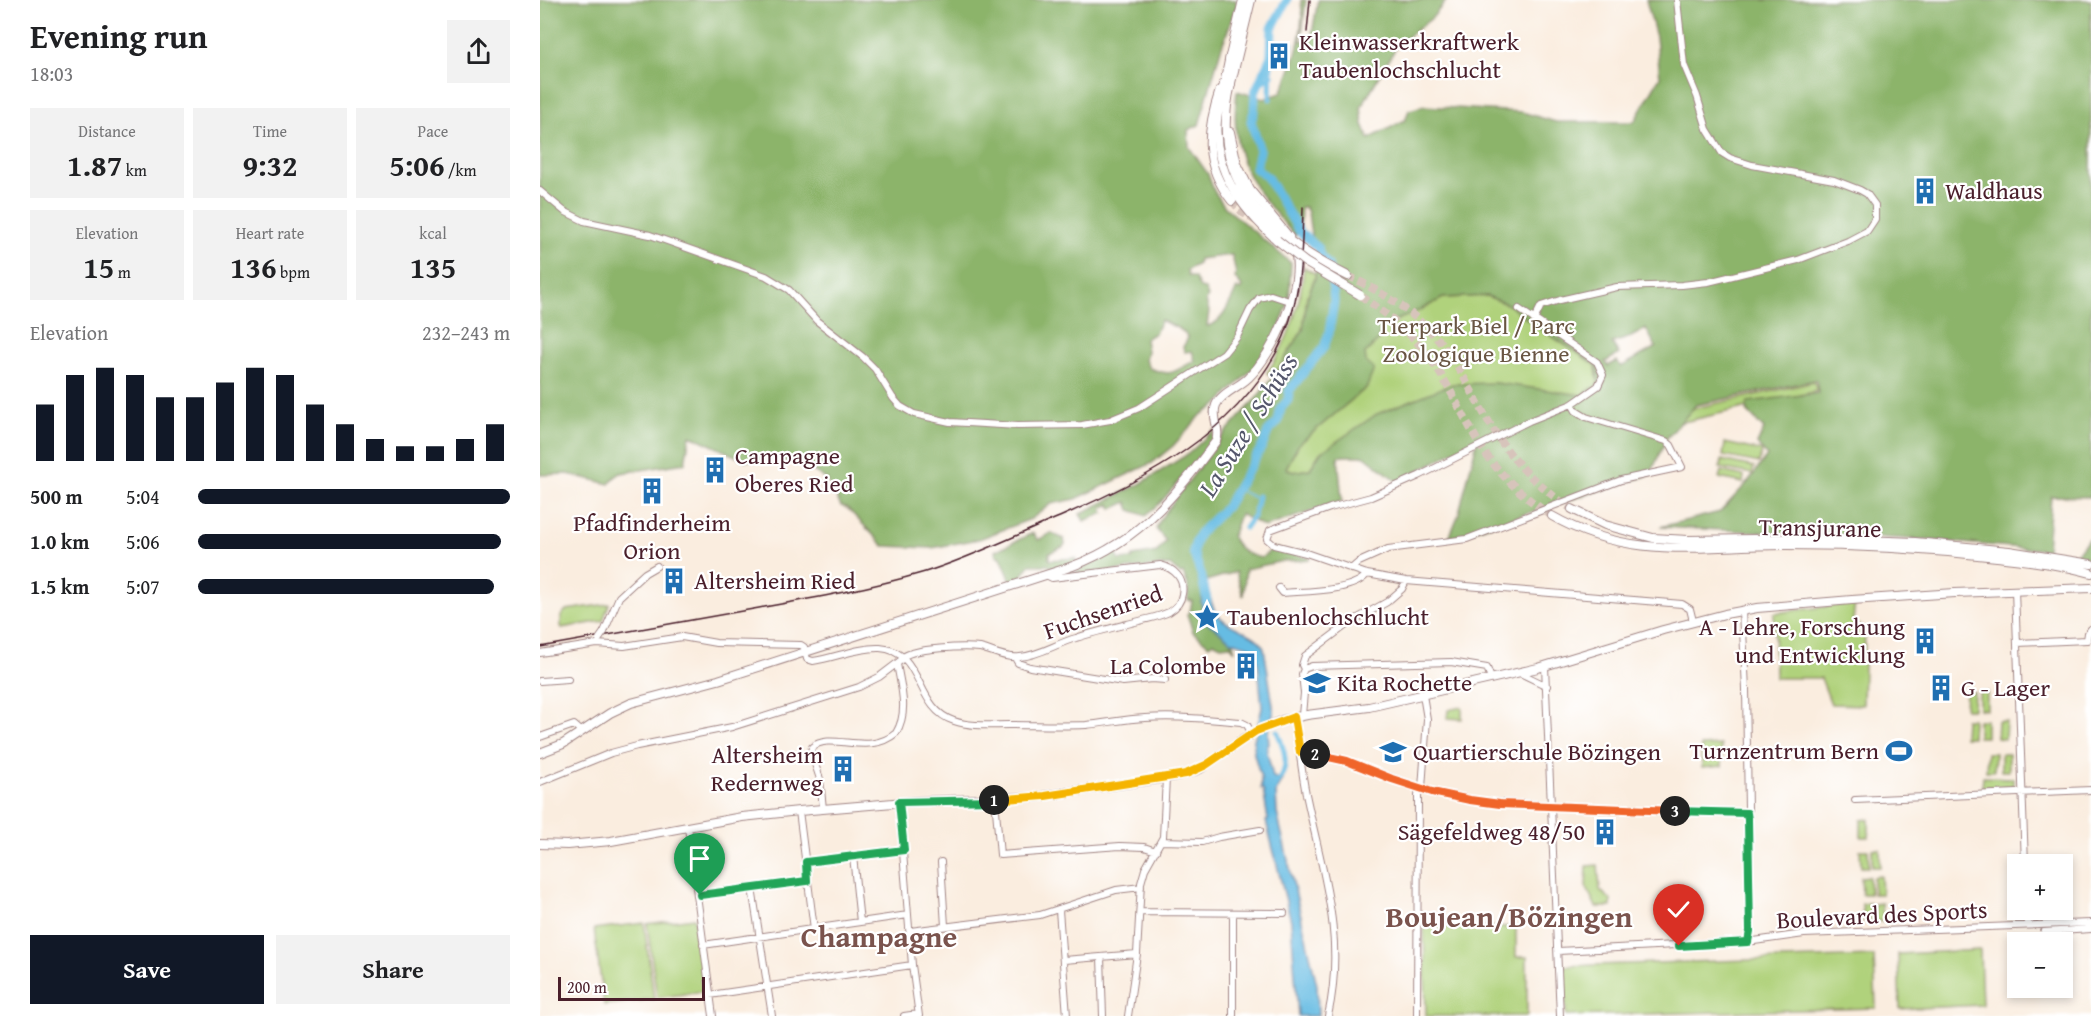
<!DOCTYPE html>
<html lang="en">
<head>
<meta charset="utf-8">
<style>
	:root { --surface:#fff; --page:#f2f2f2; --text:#202124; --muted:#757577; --accent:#111827 }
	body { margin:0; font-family:"Gentium Book Plus",serif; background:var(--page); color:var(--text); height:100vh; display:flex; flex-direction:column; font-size:22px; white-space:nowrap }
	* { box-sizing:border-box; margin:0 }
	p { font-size:20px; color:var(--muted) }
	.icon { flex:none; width:33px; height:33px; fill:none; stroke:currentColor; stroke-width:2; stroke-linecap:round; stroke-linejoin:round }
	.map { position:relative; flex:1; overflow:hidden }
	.side { display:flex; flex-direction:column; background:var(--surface); width:540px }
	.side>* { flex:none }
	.controls { position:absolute; left:1467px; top:854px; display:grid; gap:12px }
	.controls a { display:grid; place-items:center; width:66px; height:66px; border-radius:0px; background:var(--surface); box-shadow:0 3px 9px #0003; font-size:30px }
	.scale { position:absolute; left:18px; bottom:15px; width:147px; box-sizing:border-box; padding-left:6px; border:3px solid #4a1f2b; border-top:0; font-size:16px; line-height:21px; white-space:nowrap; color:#4a1f2b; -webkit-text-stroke:4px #fff; paint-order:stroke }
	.pin { position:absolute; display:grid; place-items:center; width:51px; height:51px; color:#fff; margin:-62px -26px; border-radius:50% 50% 50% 0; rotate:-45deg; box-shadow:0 0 6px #0007 }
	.pin .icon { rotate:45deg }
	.km { position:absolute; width:30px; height:30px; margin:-15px; border-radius:50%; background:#222; color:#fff; font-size:16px; line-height:30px; text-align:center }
	.round { display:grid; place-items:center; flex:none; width:63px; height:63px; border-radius:0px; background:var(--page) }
	.headline { display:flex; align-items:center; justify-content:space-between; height:102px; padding:0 30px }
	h1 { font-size:33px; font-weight:600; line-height:45px }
	.stats { display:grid; grid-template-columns:repeat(3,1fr); gap:9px; height:102px; padding:6px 30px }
	.stats div { display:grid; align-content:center; border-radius:0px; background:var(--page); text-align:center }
	.stats b { font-size:30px; font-weight:600 }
	.stats small { font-size:16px; font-weight:400 }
	.stats p { font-size:16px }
	.chart { height:168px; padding:12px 30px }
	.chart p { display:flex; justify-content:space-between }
	.chart svg { width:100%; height:108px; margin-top:6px; stroke:var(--accent); stroke-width:6 }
	.button { display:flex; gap:12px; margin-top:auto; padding:12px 30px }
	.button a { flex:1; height:69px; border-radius:0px; background:var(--accent); color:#fff; font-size:24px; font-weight:600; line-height:69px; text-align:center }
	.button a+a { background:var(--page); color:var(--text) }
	ul { padding:0 30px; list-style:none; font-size:20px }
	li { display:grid; grid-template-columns:96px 72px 1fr; align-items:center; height:45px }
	li i { height:15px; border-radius:8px; background:var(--accent) }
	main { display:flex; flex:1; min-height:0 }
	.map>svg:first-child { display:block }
	.green { fill:#b0d27b; stroke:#7d7853; stroke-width:1.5 }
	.forest { fill:#8cb46b; stroke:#6b6a4b; stroke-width:1.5; fill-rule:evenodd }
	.water { fill:#66bce3; stroke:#586e87; stroke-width:1.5 }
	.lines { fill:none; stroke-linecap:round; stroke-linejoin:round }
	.stream { stroke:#66bce3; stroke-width:1.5 }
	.canal { stroke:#66bce3; stroke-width:5 }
	.river { stroke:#66bce3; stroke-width:9 }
	.major-tunnel { stroke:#d7c4bb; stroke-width:8; stroke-dasharray:8 4; stroke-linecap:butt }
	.highway-tunnel { stroke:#d7c4bb; stroke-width:8; stroke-dasharray:8 4; stroke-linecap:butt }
	.minor-casing { stroke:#a28685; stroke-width:8 }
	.major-casing { stroke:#a28685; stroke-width:10 }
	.highway-casing { stroke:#a28685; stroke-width:10 }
	.minor { stroke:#fff; stroke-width:6 }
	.major { stroke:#fff; stroke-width:8 }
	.highway { stroke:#fff; stroke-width:8 }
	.rail { stroke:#4a1f2b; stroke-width:1.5 }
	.minor-bridge-casing { stroke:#a28685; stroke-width:8; stroke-linecap:butt }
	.highway-bridge-casing { stroke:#a28685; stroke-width:10; stroke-linecap:butt }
	.minor-bridge { stroke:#fff; stroke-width:6 }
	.highway-bridge { stroke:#fff; stroke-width:8 }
	.split-1-casing { stroke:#fff; stroke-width:12 }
	.split-2-casing { stroke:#fff; stroke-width:12 }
	.split-3-casing { stroke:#fff; stroke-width:12 }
	.split-4-casing { stroke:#fff; stroke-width:12 }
	.split-1 { stroke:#22a559; stroke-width:8 }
	.split-2 { stroke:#f5b400; stroke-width:8 }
	.split-3 { stroke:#f0652b; stroke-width:8 }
	.split-4 { stroke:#22a559; stroke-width:8 }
	.labels { text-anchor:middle; stroke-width:4.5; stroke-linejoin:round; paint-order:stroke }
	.poi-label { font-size:24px; fill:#4a1f2b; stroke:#fff; text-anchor:start }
	.park-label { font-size:24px; fill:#695543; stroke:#fff }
	.street-label { font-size:24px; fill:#4a1f2b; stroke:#fff }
	.water-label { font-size:26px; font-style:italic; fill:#54566b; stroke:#fff }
	.district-label { font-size:30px; font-weight:bold; fill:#7a534d; stroke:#fff }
</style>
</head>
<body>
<main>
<section class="side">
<div class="headline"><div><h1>Evening run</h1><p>18:03</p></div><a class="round"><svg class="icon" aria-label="share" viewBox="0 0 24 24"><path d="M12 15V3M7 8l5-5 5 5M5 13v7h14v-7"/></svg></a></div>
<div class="stats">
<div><p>Distance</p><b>1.87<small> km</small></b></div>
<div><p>Time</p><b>9:32</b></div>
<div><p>Pace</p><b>5:06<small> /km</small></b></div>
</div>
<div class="stats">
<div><p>Elevation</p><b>15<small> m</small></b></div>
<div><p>Heart rate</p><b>136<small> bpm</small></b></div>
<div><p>kcal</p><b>135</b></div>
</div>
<div class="chart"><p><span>Elevation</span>232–243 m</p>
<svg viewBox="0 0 160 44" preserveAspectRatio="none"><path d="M5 44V21M15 44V9M25 44V6M35 44V9M45 44V18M55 44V18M65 44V12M75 44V6M85 44V9M95 44V21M105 44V29M115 44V35M125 44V38M135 44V38M145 44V35M155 44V29"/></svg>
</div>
<ul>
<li><b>500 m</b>5:04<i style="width:100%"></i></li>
<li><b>1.0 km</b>5:06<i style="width:97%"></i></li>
<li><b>1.5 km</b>5:07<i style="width:95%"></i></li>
</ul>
<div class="button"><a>Save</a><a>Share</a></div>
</section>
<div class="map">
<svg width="1551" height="1016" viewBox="0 0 1551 1016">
	<rect width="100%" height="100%" fill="#fff"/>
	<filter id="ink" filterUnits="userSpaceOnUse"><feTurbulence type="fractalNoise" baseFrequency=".0167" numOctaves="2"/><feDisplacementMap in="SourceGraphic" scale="12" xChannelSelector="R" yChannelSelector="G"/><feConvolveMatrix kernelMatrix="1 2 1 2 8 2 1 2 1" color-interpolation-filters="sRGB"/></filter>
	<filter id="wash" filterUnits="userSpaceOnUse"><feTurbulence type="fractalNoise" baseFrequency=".008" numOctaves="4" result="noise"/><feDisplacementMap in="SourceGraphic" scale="24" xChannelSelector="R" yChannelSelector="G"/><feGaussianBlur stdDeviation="1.35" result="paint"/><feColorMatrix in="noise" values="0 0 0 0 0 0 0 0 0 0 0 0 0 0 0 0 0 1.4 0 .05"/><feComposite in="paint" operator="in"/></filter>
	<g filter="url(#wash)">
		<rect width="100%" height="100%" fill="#faeddf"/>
		<path class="green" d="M764,267L776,274L769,293L767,295L763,330L733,377L727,373C749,340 761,305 764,267Z
			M947,296L967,304L999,328L1056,365L1058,384L1042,395L780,453L770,469L753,472L746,468L759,444L827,387L825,353L839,340L840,326L872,314L903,298Z
			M1274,382L1277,391L1057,442L1115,417Z
			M1185,443L1222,451L1219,463L1183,456Z
			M1182,460L1214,467L1212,474L1180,468Z
			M1181,471L1204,476L1203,483L1179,478Z
			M1315,603L1313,621L1325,629L1323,705L1291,704L1281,678H1235L1234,613Z
			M69,604L63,621L21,628V616L26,610Z
			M1426,691L1434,692L1433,709H1425Z
			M1439,692H1447V710L1439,709Z
			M922,707V719L907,718L908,710Z
			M1425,719H1433L1432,737H1424Z
			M1438,720H1446V737H1438Z
			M1458,721H1466L1465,739L1457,738Z
			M1181,745L1182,766L1162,768L1161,746Z
			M1447,753H1455L1454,771H1446Z
			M1461,754H1469V771H1461Z
			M1443,777L1473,778V786L1442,787Z
			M1329,819V837H1321V820Z
			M1332,849H1340V867H1332Z
			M1320,850H1328L1329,867H1321Z
			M1058,865L1060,890L1071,900V907H1056L1046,886L1047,866Z
			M1329,876L1330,894H1322L1321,877Z
			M1341,876L1342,894H1333V877Z
			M1330,903L1331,921H1323L1322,904Z
			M1342,903L1343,921H1335L1334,904Z
			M154,918L165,991L117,998L107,924Z
			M104,923L114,999L64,1005L54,929Z
			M884,926L976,927V957H987V1016H886Z
			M1440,950L1442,1005L1360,1009L1358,954Z
			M1334,956L1336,1008L1026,1016L1024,966Z"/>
		<path class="forest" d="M0,0H696L697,5L681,49L659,125L648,130L649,147L668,174L674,191L685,207L751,263L749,301L731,350L676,406L662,414L633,446L612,463L536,499L511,504L491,519L439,539L392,548L344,546L307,508L301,506L287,480L262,463L235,460H204L150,435L145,463L81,473L75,477L69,484L28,474L0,475ZM692,255L696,274L695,278L702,287L700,290L697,288C690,301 683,324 667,326L669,311L666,301L668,296L665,289L660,288L655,278L648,276L647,270L658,264L659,259ZM621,320C632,327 641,326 648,338L643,347L645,352L652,351L655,361C632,371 635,378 609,368L605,360L607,351L605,339L615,333Z
			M761,0H766L761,41L771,39L778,0H907L892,18L858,44L821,107L823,124L829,139L865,120L869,110L883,106L982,112L1016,122H1094L1120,77L1116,37L1106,0H1551V497L1511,496L1507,550L1374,539L1120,527L1180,512L1208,482L1227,456L1217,444L1224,429L1206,410L1208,402L1278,393L1276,380L1156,405L1127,438L1110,475L909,538L918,516L938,438L858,482L825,456H798L802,501L725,527L700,514L692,537C699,551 706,554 721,558L734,548L769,558V560L743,561L706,569L703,596L696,572L666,581L665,621L675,626L692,641L695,651L690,645L681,646L673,642L669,645L653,632L647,614L650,612L652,601L648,600V585L643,573L640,574L630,565L530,575L576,551L579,560L592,559L593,556L617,552L626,541L616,529L621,518L685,433L715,400L733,377L763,330L767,298L775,278L777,256L771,235L768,212L765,207H761L760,228L755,236C712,186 688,161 697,91L724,99L741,93C754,64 765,33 761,0ZM947,296L967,304L999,328L1056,365L1058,384L1042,395L956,383L912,384L837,414L780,453L770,469L753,472L746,468L759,444L827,387L834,369L826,362L825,353L839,340L840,326L872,314L903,298ZM1106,329L1116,347L1081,367L1077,361L1068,366L1065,362L1079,354L1072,343L1091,337Z
			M674,430L673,439L669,447L620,503L606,516L590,510L587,502L572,509L570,504L562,508L564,513L544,521L540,514L600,484L648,454Z
			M493,533L498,540L511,533L524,539L525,544L523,547L509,553V560L535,558L536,561L518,569L507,565H490L482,576L472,584L461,557L457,556L455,551Z
			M1551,538V559L1536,555L1548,539Z"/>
		<path class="water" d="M666,580C669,590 670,604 676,612C687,630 716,630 724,648L734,712L728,733L729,744L727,745V752L733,777L742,780L736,792L737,813L777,985L778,1016H758L751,921L726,821L728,820L723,789H721V778L714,754V740L722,708L718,663L714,649C706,644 697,644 690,640C681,634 675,626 665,622L661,602Z"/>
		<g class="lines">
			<path class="stream" d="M697,489L717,499"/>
			<path class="canal" d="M750,49L751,44
				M719,84L732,75
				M730,99L731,56
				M705,528L714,515L718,496
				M737,782C751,767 744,748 737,731"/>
			<path class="river" d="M667,600L661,574L653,552L656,541L659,534L686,507L693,495L723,445L728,432L738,422L741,408L748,400L749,391L784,347L789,333L794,301L792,283L788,265L780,256L778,248L759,231L727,177L715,168L720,151L711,121L714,112L715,92L731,56L732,28L747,0"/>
		</g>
	</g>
	<g filter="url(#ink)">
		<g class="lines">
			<path class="major-tunnel" d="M692,201L703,213L716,221"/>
			<path class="highway-tunnel" d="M808,276C838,290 867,307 891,332C923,365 938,410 965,447C983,472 1006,492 1032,509
				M821,296C846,313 871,332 889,357C911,387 925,422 945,453C963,478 986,499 1012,516"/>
			<g class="minor-casing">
				<path id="minor" d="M0,191L24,211L44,221L110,235L226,276L249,290L277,321L323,357L335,369L353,398L360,406L374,414L410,422L478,426L542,425L570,420L599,408L684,353L697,337L710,310L719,298L731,295L749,301
					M979,309L1057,362L1063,375L1058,386L1032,404L989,421L879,476L831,497L790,508L730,530L727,539L734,545L766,553L827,574L866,581L1142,604L1150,609L1153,621
					M994,320L1001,306L1020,300L1077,287L1142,285L1168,282L1258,260L1308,241L1327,231L1335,219V205L1327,194L1320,190L1294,180L1212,165L1190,158L1182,153L1167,129L1157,96L1144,65L1137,0
					M811,569L819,562L848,549L927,539L1081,480L1142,467L1131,445L1126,441L1046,417L1036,411L1032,404
					M739,588L743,593C765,591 814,592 827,574
					M1475,590L1485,864
					M1202,611L1206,689L1210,931L1208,942
					M64,632L79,597L105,573L117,566
					M1477,643L1547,640L1548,633L1551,629
					M0,653L57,644L84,646L142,637L176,643L261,645L264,647L267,659L273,661C295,658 318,647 340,648C384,651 374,708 414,721C431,727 451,725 468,725C494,725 520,726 546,725C566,723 585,719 605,718C637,716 669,719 701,722L707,725L712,734
					M363,657C374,648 425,646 440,648C453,651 466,659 480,657C501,655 517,643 536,638C558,631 580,626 603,620C611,618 621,616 629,612C636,608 641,602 642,594C645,579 634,568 620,565L520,577L512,578L506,575
					M475,658L478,663L490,667L583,682L612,679L625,680
					M1005,666L1020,1016
					M764,669L772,666L911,662L947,668L951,678
					M978,672L1007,686
					M0,681L28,679
					M762,715L764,693L762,674L764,669L762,665L765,656L809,623L847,602L862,589L866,581
					M754,717C759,743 761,769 766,794C782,872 806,936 788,1016
					M0,737L34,725L42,732
					M760,752L799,759L892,792L943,802L1129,811L1207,813
					M0,782L71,753L97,746L192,727L319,687L339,677L364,658
					M455,799L460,855L580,846L604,847L616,851
					M1315,800L1551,790
					M359,802L372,965L379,1016
					M283,809L280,779L271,752L272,747C292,731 328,757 356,733C369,712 361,687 357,664
					M259,811L274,929
					M148,827L173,1016
					M621,841L662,842L679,837L720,830
					M313,856L320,922
					M265,862L364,850
					M401,862L405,926
					M212,888L232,1016
					M157,895L267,881
					M1487,909L1488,925
					M519,910L527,1016
					M600,912L744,913
					M370,931L500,915L576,890L601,887
					M1504,932L1551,929
					M163,945L368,915
					M1018,951L1214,941L1264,934L1551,923
					M561,957L563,1016
					M524,960L597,954
					M170,995L372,965
					M364,1016L378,1014
					M588,1016L597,954L601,883L605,869L623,837L626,778
					M693,1016V913
					M877,1016L878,796L879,790L882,788L887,719L883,695"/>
			</g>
			<g class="major-casing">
				<path id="major" d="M689,61L703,0
					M690,87L711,0
					M680,90C666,132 663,164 692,201
					M690,132L697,164L710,190L749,237
					M0,753L23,744L70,713L91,703L178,680L521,570C592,548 633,500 676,441C681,429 671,417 676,405C681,393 699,387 708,378C734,354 764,286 755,251
					M0,844L27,845L71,841L202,817L259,811L377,801L495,797L626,778L646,774L660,769L716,731L743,720L767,715L829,707L998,668L1123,630L1185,614L1217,608L1312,600L1415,593L1551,588"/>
			</g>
			<g class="highway-casing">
				<path id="highway" d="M690,56C686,77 680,98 677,120C672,170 702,209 737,240
					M691,84C667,181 727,236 808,276
					M1032,509L1065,525L1113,538L1148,540L1272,538L1375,542L1469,551L1551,564
					M1012,516C1090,561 1162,545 1247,545C1317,545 1387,549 1457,557C1488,561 1520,564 1551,573"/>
			</g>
			<use href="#minor" class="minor"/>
			<use href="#major" class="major"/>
			<use href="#highway" class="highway"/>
			<path class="rail" d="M767,32L770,0
				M0,647C73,634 146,621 219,608C275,598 331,588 385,572C433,557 478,534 524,515C606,479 691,435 736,353C761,307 762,258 763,207"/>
			<g class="minor-bridge-casing">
				<path id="minor-bridge" d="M59,639L64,632"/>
			</g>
			<g class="highway-bridge-casing">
				<path id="highway-bridge" d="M737,240L765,262L820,295"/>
			</g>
			<use href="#minor-bridge" class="minor-bridge"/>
			<use href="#highway-bridge" class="highway-bridge"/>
		</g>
	</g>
	<g class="lines" filter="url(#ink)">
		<g class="split-1-casing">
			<path id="split-1" d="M160,895L267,881L266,862L364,850L359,802L454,800"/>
		</g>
		<g class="split-2-casing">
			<path id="split-2" d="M454,800L505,796L646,774L666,765L716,731L754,717L760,752L775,754"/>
		</g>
		<g class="split-3-casing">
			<path id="split-3" d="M775,754L807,761L852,779L892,792L930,800L960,804L1135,811"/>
		</g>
		<g class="split-4-casing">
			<path id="split-4" d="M1135,811L1207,813L1208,820L1210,931L1208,942L1139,946"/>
		</g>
		<use href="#split-1" class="split-1"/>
		<use href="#split-2" class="split-2"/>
		<use href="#split-3" class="split-3"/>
		<use href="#split-4" class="split-4"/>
	</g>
	<defs>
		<g id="building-bare" transform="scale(2.07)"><path d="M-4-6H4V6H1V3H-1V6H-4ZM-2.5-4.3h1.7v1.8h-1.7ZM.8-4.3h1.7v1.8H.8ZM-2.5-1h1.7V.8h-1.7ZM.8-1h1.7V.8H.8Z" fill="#1f6fb2" stroke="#fff" stroke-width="2.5" paint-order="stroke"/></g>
		<g id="sight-bare" transform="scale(2.07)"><path d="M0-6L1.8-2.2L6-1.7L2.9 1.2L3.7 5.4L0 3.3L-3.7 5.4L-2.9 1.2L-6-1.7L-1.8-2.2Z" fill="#1f6fb2" stroke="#fff" stroke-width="2.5" paint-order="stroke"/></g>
		<g id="school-bare" transform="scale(2.07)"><path d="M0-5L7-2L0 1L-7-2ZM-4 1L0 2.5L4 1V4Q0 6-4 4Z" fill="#1f6fb2" stroke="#fff" stroke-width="2.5" paint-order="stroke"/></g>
		<g id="stadium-bare" transform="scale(2.07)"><path d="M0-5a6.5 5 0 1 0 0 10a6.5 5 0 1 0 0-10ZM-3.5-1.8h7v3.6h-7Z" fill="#1f6fb2" stroke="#fff" stroke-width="2.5" paint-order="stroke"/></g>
	</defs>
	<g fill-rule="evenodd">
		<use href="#building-bare" x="739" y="56"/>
		<use href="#building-bare" x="1385" y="191"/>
		<use href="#building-bare" x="175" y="470"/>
		<use href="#building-bare" x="112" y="491"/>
		<use href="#building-bare" x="134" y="581"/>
		<use href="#sight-bare" x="667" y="617"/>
		<use href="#building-bare" x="1385" y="641"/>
		<use href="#building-bare" x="706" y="666"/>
		<use href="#school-bare" x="777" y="683"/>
		<use href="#building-bare" x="1401" y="688"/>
		<use href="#stadium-bare" x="1359" y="751"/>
		<use href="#school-bare" x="853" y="752"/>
		<use href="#building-bare" x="303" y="769"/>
		<use href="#building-bare" x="1065" y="832"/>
	</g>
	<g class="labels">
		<g class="poi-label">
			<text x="759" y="50">Kleinwasserkraftwerk<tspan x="759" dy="28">Taubenlochschlucht</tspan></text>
			<text x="1405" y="199">Waldhaus</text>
			<text x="195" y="464">Campagne<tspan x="195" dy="28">Oberes Ried</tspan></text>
			<text x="112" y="531" text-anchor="middle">Pfadfinderheim<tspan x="112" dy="28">Orion</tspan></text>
			<text x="154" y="589">Altersheim Ried</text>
			<text x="687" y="625">Taubenlochschlucht</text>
			<text x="1365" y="635" text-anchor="end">A - Lehre, Forschung<tspan x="1365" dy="28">und Entwicklung</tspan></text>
			<text x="686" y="674" text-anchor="end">La Colombe</text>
			<text x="797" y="691">Kita Rochette</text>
			<text x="1421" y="696">G - Lager</text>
			<text x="1339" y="759" text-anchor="end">Turnzentrum Bern</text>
			<text x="873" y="760">Quartierschule Bözingen</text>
			<text x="283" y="763" text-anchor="end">Altersheim<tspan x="283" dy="28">Redernweg</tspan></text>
			<text x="1045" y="840" text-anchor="end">Sägefeldweg 48/50</text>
		</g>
		<g class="park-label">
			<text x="936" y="334">Tierpark Biel / Parc<tspan x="936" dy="28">Zoologique Bienne</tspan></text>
		</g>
		<g class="street-label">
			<text transform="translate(1280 528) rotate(1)" y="8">Transjurane</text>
			<text transform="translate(563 612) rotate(-19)" y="8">Fuchsenried</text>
			<text transform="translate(1342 915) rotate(-3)" y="8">Boulevard des Sports</text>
		</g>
		<g class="water-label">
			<text transform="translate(708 425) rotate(-58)" y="9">La Suze / Schüss</text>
		</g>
		<g class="district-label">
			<text x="969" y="927">Boujean/Bözingen</text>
			<text x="339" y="947">Champagne</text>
		</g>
	</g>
</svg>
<div class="controls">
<a>+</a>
<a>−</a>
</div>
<div class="scale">200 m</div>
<div class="pin" style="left:160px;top:895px;background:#1e9e55"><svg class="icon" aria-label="arrive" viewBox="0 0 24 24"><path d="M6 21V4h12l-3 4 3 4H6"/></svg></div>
<div class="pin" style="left:1139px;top:946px;background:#d93025"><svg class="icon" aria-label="check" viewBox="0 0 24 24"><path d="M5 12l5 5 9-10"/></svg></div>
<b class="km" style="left:454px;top:800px">1</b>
<b class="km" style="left:775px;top:754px">2</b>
<b class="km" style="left:1135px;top:811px">3</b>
</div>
</main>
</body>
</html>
